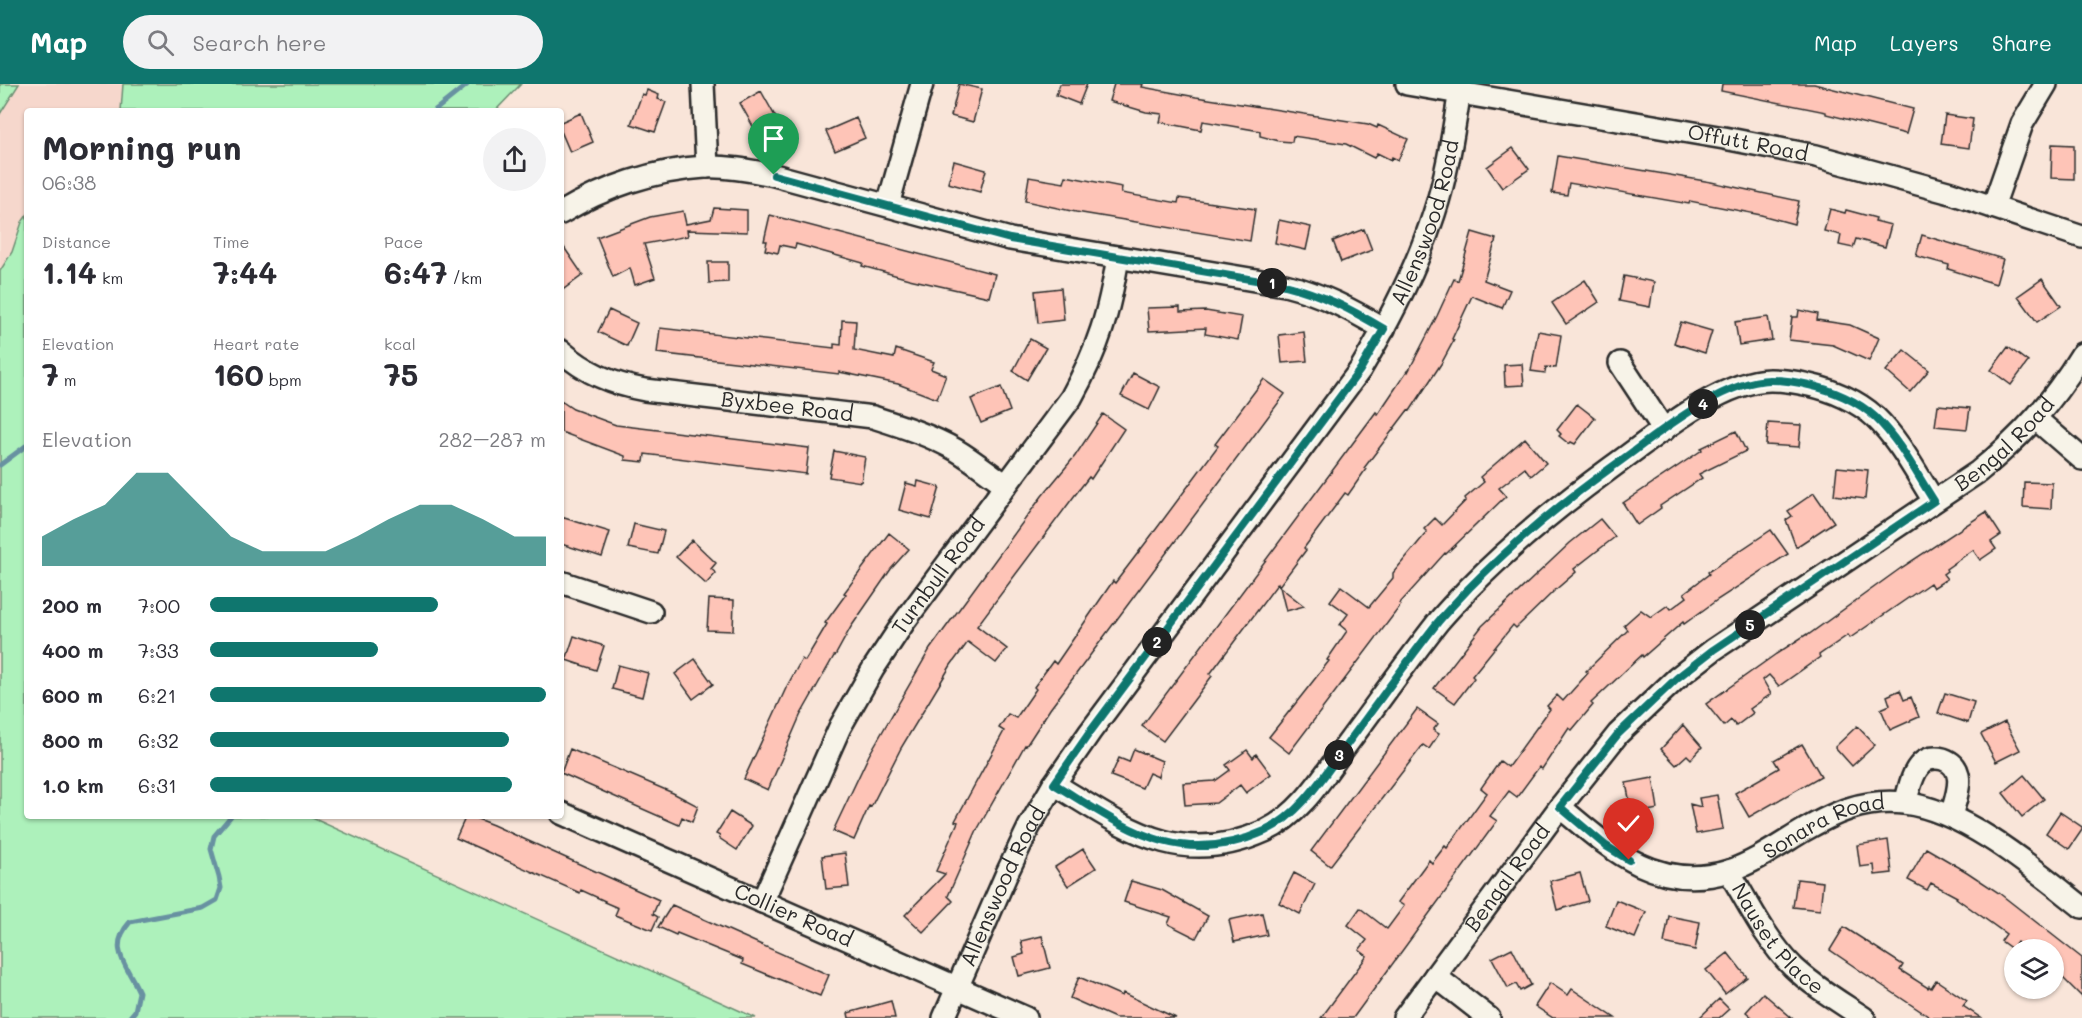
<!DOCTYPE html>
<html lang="en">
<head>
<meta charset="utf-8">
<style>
	:root { --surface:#fff; --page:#f2f2f3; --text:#2b2b33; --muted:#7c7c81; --accent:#0f766e }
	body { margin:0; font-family:Mali,sans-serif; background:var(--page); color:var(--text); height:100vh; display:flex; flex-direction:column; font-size:22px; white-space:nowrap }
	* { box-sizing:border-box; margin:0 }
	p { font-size:20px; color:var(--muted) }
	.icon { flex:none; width:33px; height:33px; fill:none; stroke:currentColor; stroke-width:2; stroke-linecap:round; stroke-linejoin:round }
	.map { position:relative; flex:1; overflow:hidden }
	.sheet { position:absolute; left:24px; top:24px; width:540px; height:711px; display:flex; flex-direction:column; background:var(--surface); border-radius:6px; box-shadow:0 2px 4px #0004 }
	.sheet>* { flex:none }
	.controls { position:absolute; left:2004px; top:855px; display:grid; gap:12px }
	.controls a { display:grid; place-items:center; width:60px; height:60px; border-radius:50%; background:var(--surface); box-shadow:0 2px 4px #0004; font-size:30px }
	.pin { position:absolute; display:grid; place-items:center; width:51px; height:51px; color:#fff; margin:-62px -26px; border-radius:50% 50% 50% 0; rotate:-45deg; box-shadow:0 0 6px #0007 }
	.pin .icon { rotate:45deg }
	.km { position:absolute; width:30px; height:30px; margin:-15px; border-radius:50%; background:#222; color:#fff; font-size:16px; line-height:30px; text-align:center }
	.round { display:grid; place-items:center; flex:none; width:63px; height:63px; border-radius:32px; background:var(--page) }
	.overview { display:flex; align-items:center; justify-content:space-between; height:102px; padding:0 18px }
	h1 { font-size:33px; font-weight:700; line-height:45px }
	.metrics { display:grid; grid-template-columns:repeat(3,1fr); gap:9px; height:102px; padding:6px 18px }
	.metrics div { display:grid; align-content:center }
	.metrics b { font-size:30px; font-weight:700 }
	.metrics small { font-size:16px; font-weight:400 }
	.metrics p { font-size:16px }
	.chart { height:168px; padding:12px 18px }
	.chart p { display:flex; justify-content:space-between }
	.chart svg { width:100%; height:108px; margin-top:6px; fill:var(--accent); opacity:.7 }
	ul { padding:0 18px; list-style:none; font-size:20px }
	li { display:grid; grid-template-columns:96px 72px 1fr; align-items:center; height:45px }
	li i { height:15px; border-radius:8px; background:var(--accent) }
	header { display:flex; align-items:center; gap:36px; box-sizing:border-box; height:84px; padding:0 30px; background:var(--accent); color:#fff }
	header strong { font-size:28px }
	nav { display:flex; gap:33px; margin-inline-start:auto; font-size:21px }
	.search { width:420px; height:54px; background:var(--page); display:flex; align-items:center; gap:15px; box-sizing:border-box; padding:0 21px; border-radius:33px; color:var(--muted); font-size:22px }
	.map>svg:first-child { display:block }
	.built { fill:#f6d7cc }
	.green { fill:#adf1bb; stroke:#6c8e73; stroke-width:1.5 }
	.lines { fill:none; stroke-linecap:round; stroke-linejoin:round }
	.stream { stroke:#6791a1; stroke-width:5 }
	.building { fill:#fec4b7; stroke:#2b2b2b; stroke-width:1.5 }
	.minor-casing { stroke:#2b2b2b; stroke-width:26 }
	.minor { stroke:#f7f3e8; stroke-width:21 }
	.route-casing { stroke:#fff; stroke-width:12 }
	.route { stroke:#0f766e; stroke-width:8 }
	.labels { text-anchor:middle; stroke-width:5; stroke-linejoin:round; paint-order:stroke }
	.street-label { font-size:21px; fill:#2b2b2b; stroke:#f7f3e8 }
</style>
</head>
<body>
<header>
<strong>Map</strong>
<div class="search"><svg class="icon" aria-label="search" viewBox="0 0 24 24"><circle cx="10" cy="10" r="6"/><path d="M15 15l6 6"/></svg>Search here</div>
<nav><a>Map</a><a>Layers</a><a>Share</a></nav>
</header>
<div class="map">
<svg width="2082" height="934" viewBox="0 0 2082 934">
	<rect width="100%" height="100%" fill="#f9e5d9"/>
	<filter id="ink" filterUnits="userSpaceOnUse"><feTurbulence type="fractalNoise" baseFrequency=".0167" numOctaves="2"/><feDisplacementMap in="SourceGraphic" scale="12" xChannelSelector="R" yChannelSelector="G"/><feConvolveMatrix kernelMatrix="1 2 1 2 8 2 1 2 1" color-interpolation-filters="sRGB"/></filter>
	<g filter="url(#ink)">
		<path class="built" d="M0,0H222L216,27H27V685L0,714Z"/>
		<path class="green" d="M0,0H19L0,30Z
			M123,0H521L495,27H121Z
			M27,131V732H308L756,934H0V187L12,168L22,138Z"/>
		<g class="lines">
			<path class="stream" d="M306,27L311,25L317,27
				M434,27L468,0
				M0,381L27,361
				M129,934L135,927L139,908C128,882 106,865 130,838L203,824L217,816L221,804L219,793L211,765L214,752L231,732"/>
		</g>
		<path class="building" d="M959,0L982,5L973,38L951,32Z
			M1060,0H1087L1079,20L1056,11Z
			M1114,0H1143L1142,3L1196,13L1368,40L1377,44L1378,41L1408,55L1398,76L1392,73L1391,76L1377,69L1374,74L1346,60L1293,52L1292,58L1279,57L1260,52V47L1203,37L1201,46L1160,38L1162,30L1146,28L1109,17Z
			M1722,0H1814L1913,25L1906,50L1826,30V28L1721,7Z
			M647,6L659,11L658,15L666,18L655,48L631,40L642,10L645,11Z
			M761,7L776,34L755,46L740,19Z
			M581,29L593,58L570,68L561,47V38Z
			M1945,31L1973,35L1969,64L1941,60Z
			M856,34L865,54L835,67L826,47Z
			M2052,60L2074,61V95L2051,94Z
			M1513,64L1529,85L1502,104L1487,83Z
			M1558,72L1711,98L1799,117L1794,140L1761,131L1690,117L1689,120L1569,99L1567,111L1552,109Z
			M954,77L986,86L980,108L948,99Z
			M1066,92L1122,103L1121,109L1178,119L1179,114L1255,125L1250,157L1076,128L1025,117L1029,93L1064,99Z
			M714,124L747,126V148L687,146L688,152L644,160L655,194L635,201L630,184L613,193L597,153L650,133L683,127L686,140L711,135Z
			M1830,125L1845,129L1846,126L1876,134L1875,137L1891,141L1885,163L1856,155L1853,164L1839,161L1841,151L1824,147Z
			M770,131L995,190L989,213L909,195L862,182L863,179L796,160L795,164L780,161L778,169L765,166L767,157H764Z
			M1279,136L1311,143L1306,166L1275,159Z
			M1364,145L1372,166L1341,178L1333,157Z
			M1472,148L1496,155L1484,196L1510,206L1502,224L1472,212L1452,255L1454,256L1441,280L1410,327L1408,326L1364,384L1366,385L1348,411L1345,409L1304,464L1306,466L1279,502L1278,499L1210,590L1212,592L1163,657L1142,642L1376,328L1378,330L1407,287L1408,288L1437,232L1454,195L1458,197Z
			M1922,151L2003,175L1996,200L1948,185L1949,181L1916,172Z
			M561,159L583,191L561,207Z
			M708,178H728V198L709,199Z
			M1624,192L1654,198L1650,223L1619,217Z
			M2042,195L2061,222L2037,238L2018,212Z
			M1585,196L1599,218L1566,240L1552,219Z
			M1061,204L1064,236L1038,239L1035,207Z
			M1180,223V228L1206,227L1242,233L1238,256L1205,250L1206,244L1149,247L1147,224Z
			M609,226L637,239L627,262L598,248Z
			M1799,226L1818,230L1817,236L1850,241L1879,254L1869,277L1833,261L1789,256L1792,233H1798Z
			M1768,233L1772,256L1739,261L1735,238Z
			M842,236L856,237L854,266L894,274L896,265L934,278L931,285L946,291L937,315L898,300L839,288V290L657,269L660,244L834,264V260L841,261Z
			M1681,238L1712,247L1705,269L1674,259Z
			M1538,247L1561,251L1556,284L1546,283L1545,289L1531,287Z
			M1304,248L1307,277L1282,279L1279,251Z
			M1030,255L1046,264L1027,296L1013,287Z
			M2008,263L2028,278L2011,301L1991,286Z
			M1904,266L1929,286L1910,308L1886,287Z
			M1522,280L1524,301L1505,302L1504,281Z
			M1133,289L1160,303L1149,326L1121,312Z
			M1264,295L1285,310L1050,625L1026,662L1025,661L976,748L948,812L953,817L923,848L905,831L945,790L936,787L958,738L955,737L1004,647L999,644L1008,630L1016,634L1036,605L1034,603L1053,577L1056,580L1113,497L1115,499L1157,444L1218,362L1215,360Z
			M1001,303L1010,327L981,339L971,315Z
			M561,317L573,325L616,341L809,364L806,390L645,370L644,378L625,376V372L561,348Z
			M1577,320L1595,334L1575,360L1571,358L1569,360L1559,352L1561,350L1557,346Z
			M1938,321L1970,324L1967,345L1935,342Z
			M1103,330L1124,345L1091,395L1089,393L1075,411L977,542L1007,565L996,579L968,558L951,581L901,664L871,723L869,722L854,756L833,747L869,671L930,565L1042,412L1075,372Z
			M1768,339L1801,341L1799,363L1766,361Z
			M1736,347L1746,367L1699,390L1702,394L1660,422L1661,424L1637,441L1623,419L1702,366L1701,364Z
			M1525,354L1546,379L1531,392L1525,384L1499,404L1506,412L1446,470L1445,469L1400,519L1401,521L1289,669L1269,653L1329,577L1327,576L1347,547L1340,541L1348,530L1330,517L1341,502L1369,523L1393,494V489L1427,448L1424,445L1435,434L1442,441L1466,416L1465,414L1484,398L1480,393Z
			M834,367L865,373L861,398L829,393Z
			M1837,383L1868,386L1865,415L1834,411Z
			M918,397L940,403L931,435L899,426L906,399L917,402Z
			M2024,398L2052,399L2051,425L2023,423Z
			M1814,409L1834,438L1796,463L1786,436L1792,432L1788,427Z
			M1986,428L2001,451L1991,458L1996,465L1980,476L1973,466L1946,485L1947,487L1943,490L1947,495L1933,504L1930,499L1850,554L1848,551L1819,571L1820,573L1779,602L1769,591L1763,596L1771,610L1750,625L1753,629L1736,642L1731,636L1724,642L1706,620L1776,570L1807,550L1808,551L1901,484Z
			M561,433L610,448L602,473L561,460Z
			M1600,435L1615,453L1574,485L1576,488L1553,508L1516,544L1513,541L1472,592L1474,594L1455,619L1434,604L1482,542L1570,459Z
			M634,440L664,447L658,470L628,464Z
			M1771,446L1788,470L1717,516L1684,540L1683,538L1643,573L1642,571L1591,619L1593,621L1572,646L1569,644L1542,685L1539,683L1517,713L1509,707L1490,732L1497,737L1353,934H1321L1367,872L1359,866L1367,856L1348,841L1360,824L1387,845L1404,822L1398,818L1429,776L1432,779L1445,762L1447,764L1487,709L1481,704L1500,677L1508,683L1550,625L1547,622L1557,611L1563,617L1588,589L1586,587L1628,546L1624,541L1641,526L1651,533L1668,521L1671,525L1687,513L1684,509L1709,490L1708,488Z
			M889,449L909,465L891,485L851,543L835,572H834L800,632L768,706L744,695L787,602L802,575L805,577L827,540L825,539L846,510L844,509Z
			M692,456L716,479L711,485L716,489L706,500L676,473Z
			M1280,503L1304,522L1286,527Z
			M709,515L734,516L733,547L707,546Z
			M574,552L604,562L596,586L566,576Z
			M695,575L713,600L693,615L675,590Z
			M618,581L648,589L642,613L612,605Z
			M1900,606L1904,616L1911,613L1919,633L1890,646L1881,625L1890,621L1887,612Z
			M1945,609L1974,618L1968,639L1938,629Z
			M1417,625L1438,640L1433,646L1439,650L1429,665L1423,661L1330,782L1311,767Z
			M2005,638L2020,666L1996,678L1981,650Z
			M1683,641L1702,663L1691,675L1687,671L1676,681L1661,665Z
			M1857,642L1875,661L1852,682L1835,663Z
			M1802,660L1821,692L1749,733L1735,709L1779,684L1774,676Z
			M570,665L673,709L698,722L692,738L682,733L679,741L561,689Z
			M1134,665L1162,677L1158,693L1149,689L1142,704L1111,692L1119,674L1129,678Z
			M1247,666L1253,674L1256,670L1271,690L1246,709L1240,701L1216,719L1185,721L1183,699L1215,697L1230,686L1226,681Z
			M2024,691L2044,715L2022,733L2003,709Z
			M1653,694L1658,725L1632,730L1626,699Z
			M1717,711L1723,745L1696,750L1690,720L1701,723L1699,714Z
			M730,728L752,742L737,766L719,754L720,752L716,750Z
			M2060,728L2082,743V746L2069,765L2046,749Z
			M466,732H470L493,741L659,816L653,830L658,833L652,846L615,831L618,824L604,818L605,817L581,806L580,809L456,754Z
			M1888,756L1892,789L1875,791L1874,781L1860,783L1857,761Z
			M1926,764L1967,788L1999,809L2082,874V913L2062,893L2054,903V866H2027L2017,858L2012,865L2001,857L2006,850L1956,814L1957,813L1931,799L1927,806L1908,796Z
			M1083,765L1096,784L1068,802L1055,783Z
			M845,769L849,803L826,805L822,772Z
			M1294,789L1315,800L1300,830L1279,819Z
			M1580,789L1588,817L1557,826L1550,797Z
			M1797,795L1823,798L1820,826L1793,823Z
			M1131,797L1162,806L1208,832L1196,854L1168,840L1171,833L1124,818Z
			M1616,816L1646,828L1635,854L1606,842Z
			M672,821L829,891L820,912L742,880L743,876L677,849L676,851L658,843Z
			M1262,829L1267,851L1234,858L1229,836Z
			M1669,832L1700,838L1695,866L1664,859Z
			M1844,843L1903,881L1900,886L1928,904L1929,902L1931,904L1936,896L1967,917L1963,922L1981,934H1931L1871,894L1830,866Z
			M1042,852L1050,884L1019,892L1014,873L1024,870L1021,857Z
			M1512,864L1531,901L1520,907L1516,900L1508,904L1492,874Z
			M1728,869L1747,893L1725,910L1706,886Z
			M1079,893L1122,912L1123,909L1176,934H1115L1070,914Z
			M1550,899L1568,911L1572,905L1615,934H1553L1535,922Z
			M1763,909L1792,934H1753L1746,928Z
			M1719,915L1729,925L1719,934H1699Z
			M891,917L895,934H849L848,929Z"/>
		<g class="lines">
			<g class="minor-casing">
				<g id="minor">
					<path d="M703,0L707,83"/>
					<path id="s1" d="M1407,0L1724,54L1816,72L1951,109L2082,153"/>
					<path d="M888,121L922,0"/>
					<path d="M1993,123L2022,40L2046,0"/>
					<path d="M561,129C604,103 655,86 705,83C729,82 752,87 774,91L1010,155L1285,201C1324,211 1350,225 1384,245"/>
					<path id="s2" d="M561,267C586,289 612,300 645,306L873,333C901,342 930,351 956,366C973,376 990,390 1006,401"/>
					<path d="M1620,279L1664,346"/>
					<path d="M2036,335L2082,375"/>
					<path d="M561,498L651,528"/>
					<path d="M1054,700C1125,743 1178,786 1265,747C1302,730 1326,688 1350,656C1379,617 1408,576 1438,538C1448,526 1459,515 1469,504C1514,458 1560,421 1612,383C1653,354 1719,297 1770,296C1783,296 1797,298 1809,301C1832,306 1858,317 1875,333C1900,357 1916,389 1934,417"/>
					<path d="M1905,719C1909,707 1911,690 1921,680C1927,674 1935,673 1943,675C1969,684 1956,713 1951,732"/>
					<path id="s3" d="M1560,723C1610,765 1658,809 1729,787C1755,778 1778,762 1801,748C1835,728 1863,715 1904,719C1965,726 2034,785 2082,823"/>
					<path id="s4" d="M561,729L1026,934"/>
					<path id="s5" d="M1729,787C1748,819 1766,856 1793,883C1814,903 1840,918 1864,934"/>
					<path id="s6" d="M762,818L840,643L873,585L904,538L1071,314C1099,263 1109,229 1118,173"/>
					<path d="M1435,892L1489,934"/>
					<path id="s7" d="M944,934L1007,789L1029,743L1054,700L1090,648L1360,286C1390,236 1416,186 1434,130C1448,88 1454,43 1461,0"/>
					<path id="s8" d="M1404,934L1560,723L1618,650L1677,594L1713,566L1978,388C2022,352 2052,319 2082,270"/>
				</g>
			</g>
			<use href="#minor" class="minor"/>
		</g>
	</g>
	<g class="lines" filter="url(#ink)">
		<g class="route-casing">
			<path id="route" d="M774,91L1010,155L1285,201C1324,211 1350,225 1384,245L1360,286L1090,648L1054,700C1125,743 1178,786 1265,747C1302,730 1326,688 1350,656C1379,617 1408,576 1438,538C1448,526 1459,515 1469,504C1514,458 1560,420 1612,383C1653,354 1719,297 1770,296C1783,296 1797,298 1809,301C1832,306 1858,317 1875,333C1900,357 1916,389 1934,417L1713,566L1677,594L1618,650L1560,723L1606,762L1629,776"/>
		</g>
		<use href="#route" class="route"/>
	</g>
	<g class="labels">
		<g class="street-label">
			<text dy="7" stroke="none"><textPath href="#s1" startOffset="346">Offutt Road</textPath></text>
			<text dy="7" stroke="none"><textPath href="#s7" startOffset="936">Allenswood Road</textPath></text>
			<text dy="7" stroke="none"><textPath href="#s2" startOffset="237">Byxbee Road</textPath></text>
			<text dy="7" stroke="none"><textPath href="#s8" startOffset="840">Bengal Road</textPath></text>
			<text dy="7" stroke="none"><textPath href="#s6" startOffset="372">Turnbull Road</textPath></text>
			<text dy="7" stroke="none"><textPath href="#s3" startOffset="296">Sonara Road</textPath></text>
			<text dy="7" stroke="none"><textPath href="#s8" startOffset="174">Bengal Road</textPath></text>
			<text dy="7" stroke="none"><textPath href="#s7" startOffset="144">Allenswood Road</textPath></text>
			<text dy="7" stroke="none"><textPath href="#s4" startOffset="254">Collier Road</textPath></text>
			<text dy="7" stroke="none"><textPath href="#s5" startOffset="84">Nauset Place</textPath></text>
		</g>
	</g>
</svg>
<div class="controls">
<a><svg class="icon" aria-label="layers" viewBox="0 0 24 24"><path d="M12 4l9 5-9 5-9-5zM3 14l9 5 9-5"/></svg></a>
</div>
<div class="pin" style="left:774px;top:91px;background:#1e9e55"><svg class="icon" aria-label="arrive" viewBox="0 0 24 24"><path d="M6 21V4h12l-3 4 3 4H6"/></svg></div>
<div class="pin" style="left:1629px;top:776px;background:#d93025"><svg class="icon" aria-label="check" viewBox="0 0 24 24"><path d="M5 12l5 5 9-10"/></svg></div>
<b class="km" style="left:1272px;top:199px">1</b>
<b class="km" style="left:1157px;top:558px">2</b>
<b class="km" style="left:1339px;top:671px">3</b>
<b class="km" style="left:1703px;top:320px">4</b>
<b class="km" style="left:1750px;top:541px">5</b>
<section class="sheet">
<div class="overview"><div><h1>Morning run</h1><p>06:38</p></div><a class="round"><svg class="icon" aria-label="share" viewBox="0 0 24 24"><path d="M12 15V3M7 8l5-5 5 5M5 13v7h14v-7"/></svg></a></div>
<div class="metrics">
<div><p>Distance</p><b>1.14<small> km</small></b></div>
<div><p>Time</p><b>7:44</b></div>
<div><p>Pace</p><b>6:47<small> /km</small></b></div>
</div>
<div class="metrics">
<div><p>Elevation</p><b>7<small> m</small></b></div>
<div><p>Heart rate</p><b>160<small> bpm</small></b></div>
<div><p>kcal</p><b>75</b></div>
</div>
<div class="chart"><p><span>Elevation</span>282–287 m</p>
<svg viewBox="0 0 160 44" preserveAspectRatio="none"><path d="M0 44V32L10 25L20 19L30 6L40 6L50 19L60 32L70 38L80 38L90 38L100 32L110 25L120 19L130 19L140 25L150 32L160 32V44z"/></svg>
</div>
<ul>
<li><b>200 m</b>7:00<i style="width:68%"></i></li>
<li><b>400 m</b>7:33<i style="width:50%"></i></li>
<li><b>600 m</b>6:21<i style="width:100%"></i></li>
<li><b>800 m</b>6:32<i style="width:89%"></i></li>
<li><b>1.0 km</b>6:31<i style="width:90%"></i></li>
</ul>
</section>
</div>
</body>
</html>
